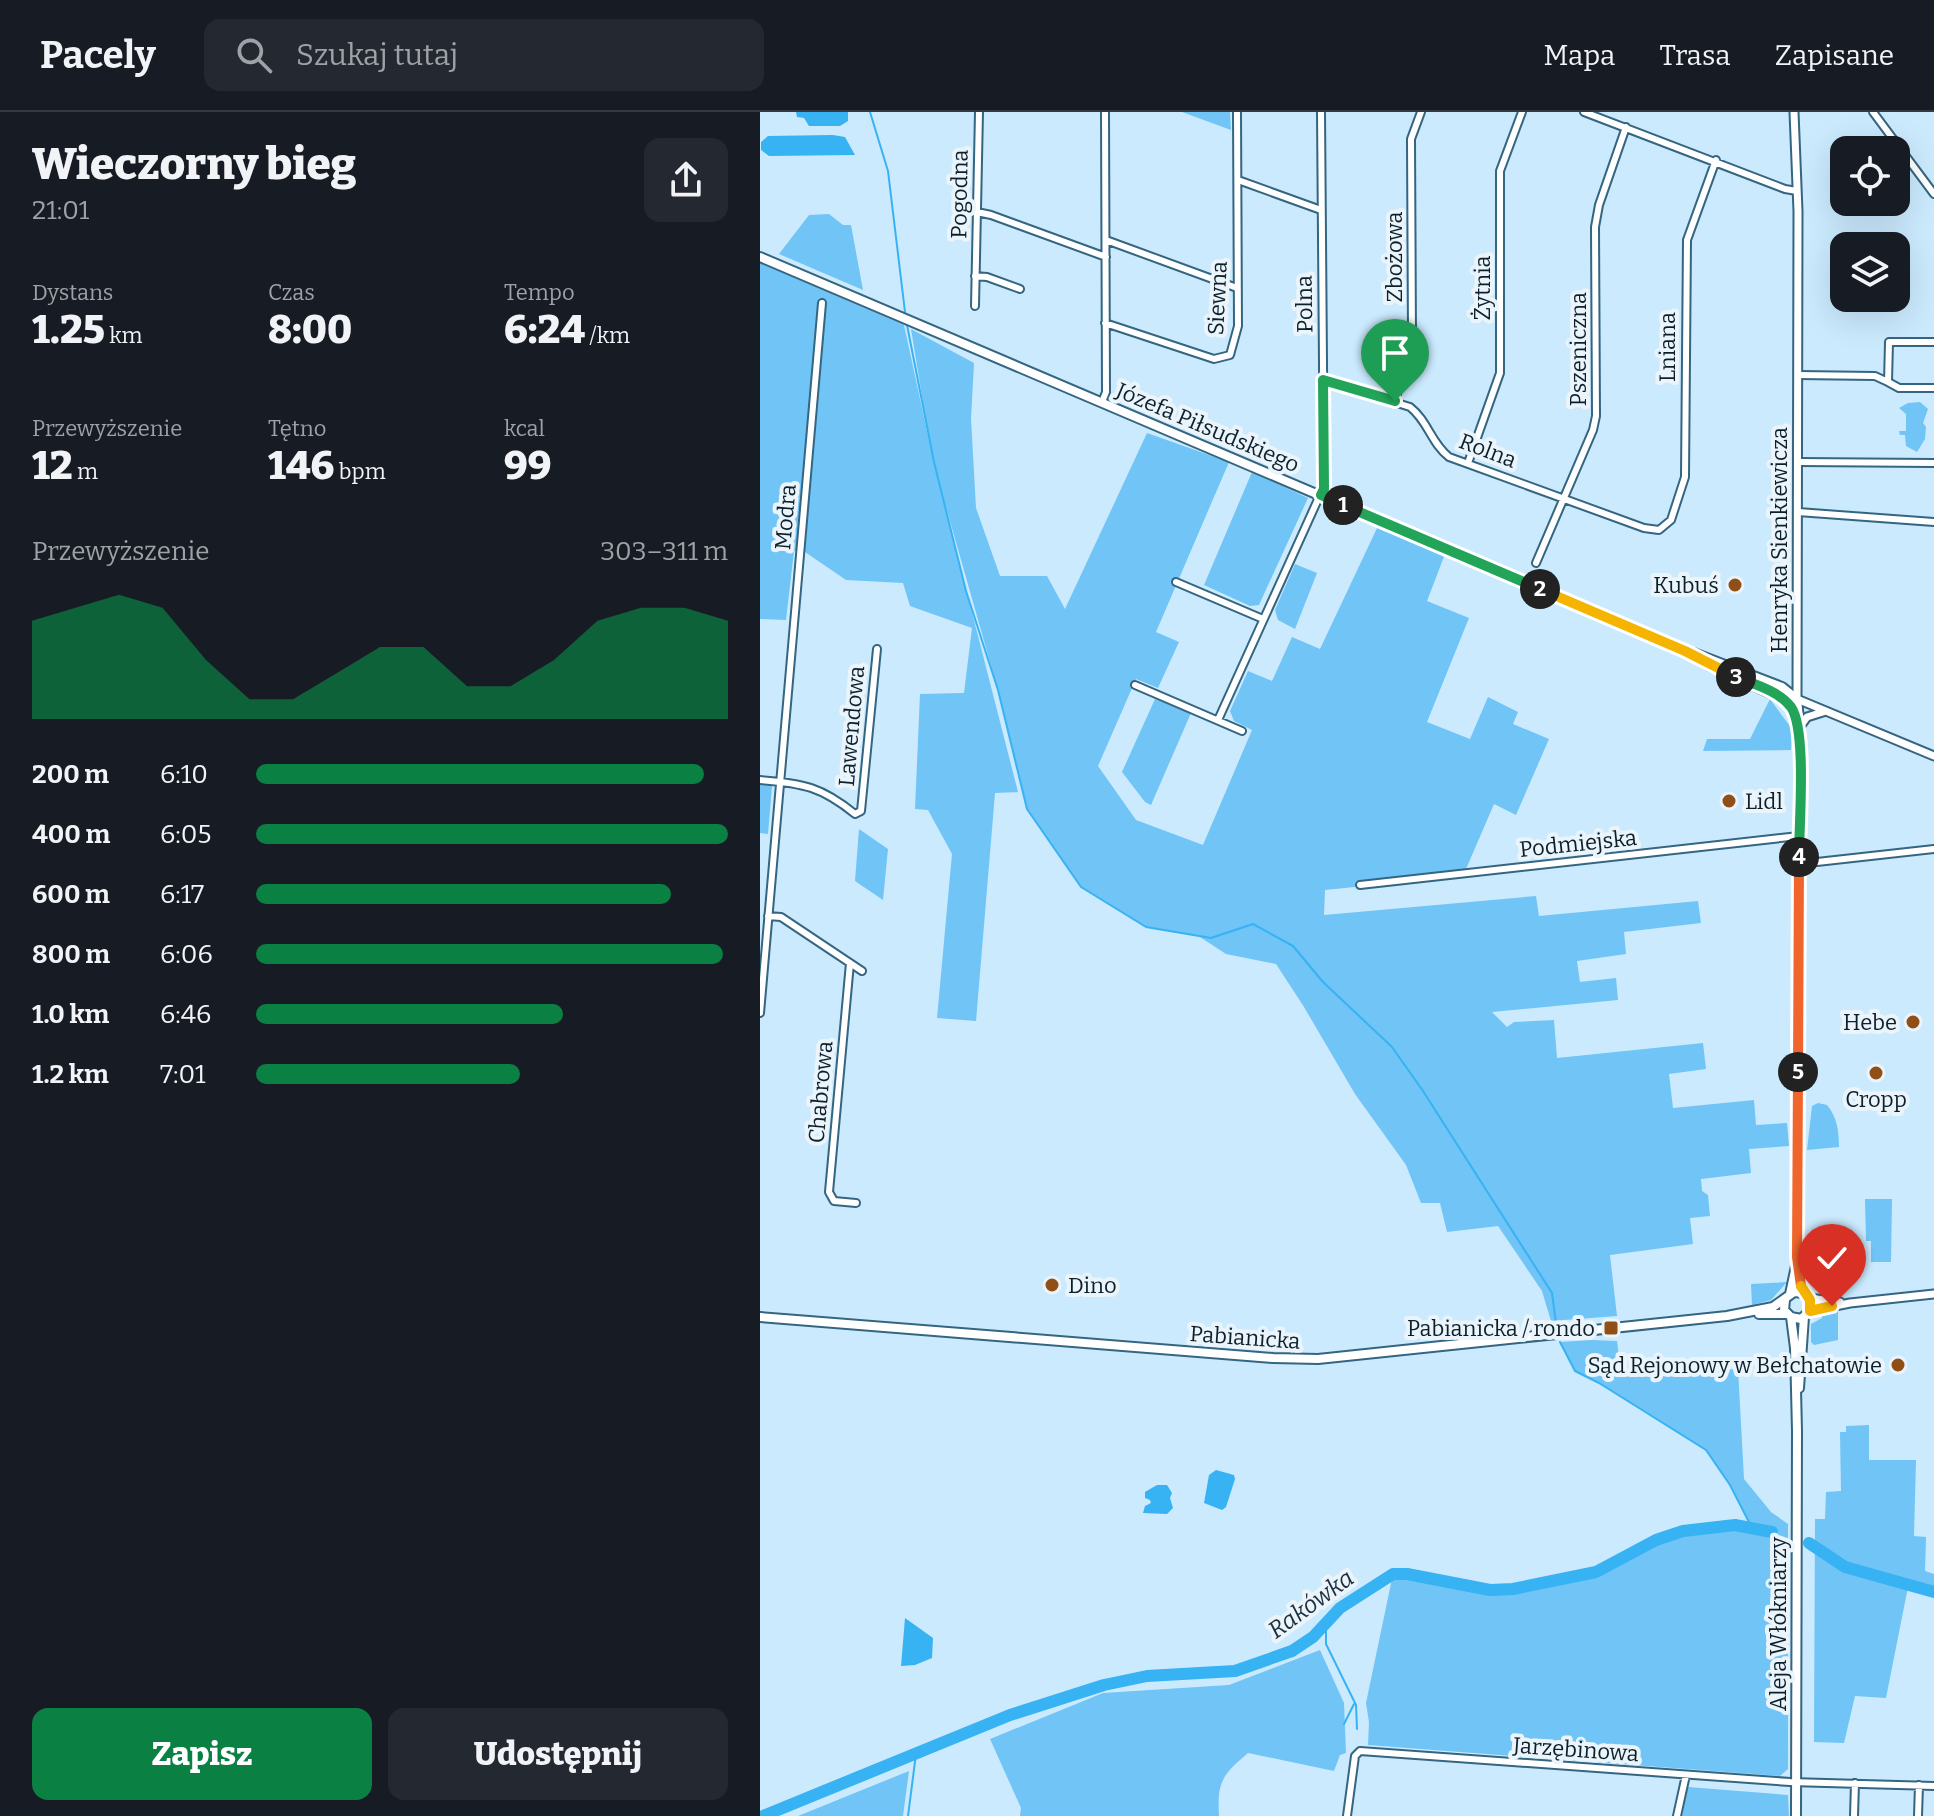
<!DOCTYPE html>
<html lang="pl">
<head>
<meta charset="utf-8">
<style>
	:root { --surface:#171b24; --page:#242831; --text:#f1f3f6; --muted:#9ea1a6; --line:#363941; --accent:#0b8043 }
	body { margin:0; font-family:Bitter,serif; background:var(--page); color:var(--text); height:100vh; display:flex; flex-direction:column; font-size:30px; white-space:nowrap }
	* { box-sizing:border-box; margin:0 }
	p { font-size:26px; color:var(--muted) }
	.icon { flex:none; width:44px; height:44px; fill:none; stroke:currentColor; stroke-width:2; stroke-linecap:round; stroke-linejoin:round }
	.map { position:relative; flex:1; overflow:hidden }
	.side { display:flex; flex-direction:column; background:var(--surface); width:760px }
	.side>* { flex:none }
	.controls { position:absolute; left:1070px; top:24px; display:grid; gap:16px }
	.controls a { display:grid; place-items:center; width:80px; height:80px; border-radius:16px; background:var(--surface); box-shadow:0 8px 32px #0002; font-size:40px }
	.pin { position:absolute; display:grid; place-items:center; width:68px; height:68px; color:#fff; margin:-82px -34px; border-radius:50% 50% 50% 0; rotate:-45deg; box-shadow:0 0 8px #0007 }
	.pin .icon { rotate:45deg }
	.km { position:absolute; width:40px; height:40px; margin:-20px; border-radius:50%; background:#222; color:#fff; font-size:22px; line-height:40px; text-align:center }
	.round { display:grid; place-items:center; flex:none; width:84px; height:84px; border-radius:16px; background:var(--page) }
	.head { display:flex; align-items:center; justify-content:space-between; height:136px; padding:0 32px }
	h1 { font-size:44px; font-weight:800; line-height:60px }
	.stats { display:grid; grid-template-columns:repeat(3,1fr); gap:12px; height:136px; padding:8px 32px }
	.stats div { display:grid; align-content:center }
	.stats b { font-size:40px; font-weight:800 }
	.stats small { font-size:22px; font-weight:400 }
	.stats p { font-size:22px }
	.chart { height:224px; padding:16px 32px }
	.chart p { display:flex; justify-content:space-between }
	.chart svg { width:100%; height:144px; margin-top:8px; fill:var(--accent); opacity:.7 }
	.cta { display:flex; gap:16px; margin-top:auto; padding:16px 32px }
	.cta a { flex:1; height:92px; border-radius:16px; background:var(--accent); color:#fff; font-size:32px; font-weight:800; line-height:92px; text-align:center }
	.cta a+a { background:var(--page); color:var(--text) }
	ul { padding:0 32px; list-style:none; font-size:26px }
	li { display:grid; grid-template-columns:128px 96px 1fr; align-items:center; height:60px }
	li i { height:20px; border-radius:10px; background:var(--accent) }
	header { display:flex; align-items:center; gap:48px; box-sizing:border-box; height:112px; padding:0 40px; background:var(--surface); border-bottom:2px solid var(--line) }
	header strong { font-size:38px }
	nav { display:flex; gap:44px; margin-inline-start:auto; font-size:28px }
	.search { width:560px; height:72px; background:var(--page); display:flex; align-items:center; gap:20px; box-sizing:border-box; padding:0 28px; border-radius:16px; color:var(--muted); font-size:30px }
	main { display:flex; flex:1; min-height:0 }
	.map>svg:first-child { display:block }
	.green { fill:#70c4f6 }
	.water { fill:#37b2f2 }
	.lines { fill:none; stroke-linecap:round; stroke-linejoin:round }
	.stream { stroke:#37b2f2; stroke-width:2 }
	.river { stroke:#37b2f2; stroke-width:12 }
	.minor-casing { stroke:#346581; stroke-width:10 }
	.tertiary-casing { stroke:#346581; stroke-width:11 }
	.secondary-casing { stroke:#346581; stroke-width:12 }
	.minor { stroke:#fff; stroke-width:6 }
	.tertiary { stroke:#fff; stroke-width:7 }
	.secondary { stroke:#fff; stroke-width:8 }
	.split-1-casing { stroke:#fff; stroke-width:16 }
	.split-2-casing { stroke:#fff; stroke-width:16 }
	.split-3-casing { stroke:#fff; stroke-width:16 }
	.split-4-casing { stroke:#fff; stroke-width:16 }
	.split-5-casing { stroke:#fff; stroke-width:16 }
	.split-6-casing { stroke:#fff; stroke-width:16 }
	.split-7-casing { stroke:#fff; stroke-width:16 }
	.split-1 { stroke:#22a559; stroke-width:10 }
	.split-2 { stroke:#22a559; stroke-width:10 }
	.split-3 { stroke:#f5b400; stroke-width:10 }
	.split-4 { stroke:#22a559; stroke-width:10 }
	.split-5 { stroke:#f0652b; stroke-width:10 }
	.split-6 { stroke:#f0652b; stroke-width:10 }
	.split-7 { stroke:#f5b400; stroke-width:10 }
	.poi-dot { fill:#8f4f17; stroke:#eaf4fa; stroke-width:3 }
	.labels { text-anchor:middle; stroke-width:8; stroke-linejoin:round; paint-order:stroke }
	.street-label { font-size:22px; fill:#0c202c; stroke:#eaf4fa }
	.poi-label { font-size:22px; fill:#0c202c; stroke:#eaf4fa; text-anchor:end }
	.water-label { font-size:24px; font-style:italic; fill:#1c303c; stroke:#eaf4fa }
</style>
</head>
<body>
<header>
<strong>Pacely</strong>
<div class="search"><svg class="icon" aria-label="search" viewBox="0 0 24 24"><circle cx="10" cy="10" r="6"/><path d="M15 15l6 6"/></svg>Szukaj tutaj</div>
<nav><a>Mapa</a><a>Trasa</a><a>Zapisane</a></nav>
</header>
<main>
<section class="side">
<div class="head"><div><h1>Wieczorny bieg</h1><p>21:01</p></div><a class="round"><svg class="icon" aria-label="share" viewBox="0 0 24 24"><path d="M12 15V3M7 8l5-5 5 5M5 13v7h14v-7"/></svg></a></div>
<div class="stats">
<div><p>Dystans</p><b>1.25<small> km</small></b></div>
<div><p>Czas</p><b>8:00</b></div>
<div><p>Tempo</p><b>6:24<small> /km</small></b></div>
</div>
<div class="stats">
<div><p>Przewyższenie</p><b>12<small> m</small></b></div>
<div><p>Tętno</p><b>146<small> bpm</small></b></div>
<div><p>kcal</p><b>99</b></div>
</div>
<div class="chart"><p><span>Przewyższenie</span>303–311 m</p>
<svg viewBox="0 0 160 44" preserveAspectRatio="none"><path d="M0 44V14L10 10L20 6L30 10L40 26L50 38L60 38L70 30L80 22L90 22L100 34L110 34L120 26L130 14L140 10L150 10L160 14V44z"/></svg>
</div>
<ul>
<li><b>200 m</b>6:10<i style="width:95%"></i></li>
<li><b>400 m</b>6:05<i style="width:100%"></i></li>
<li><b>600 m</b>6:17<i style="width:88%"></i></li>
<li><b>800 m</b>6:06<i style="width:99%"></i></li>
<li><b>1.0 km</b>6:46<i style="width:65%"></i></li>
<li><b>1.2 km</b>7:01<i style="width:56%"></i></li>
</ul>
<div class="cta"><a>Zapisz</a><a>Udostępnij</a></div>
</section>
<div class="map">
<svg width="1174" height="1704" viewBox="0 0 1174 1704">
	<rect width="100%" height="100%" fill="#cbeafe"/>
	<path class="green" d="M422,0H470L471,18Z
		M69,102L83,113H91L103,178L19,142L49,103Z
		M0,151L144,213L170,333L151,217L214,251L211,307L216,396L240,464H287L305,497L387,321L469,350L396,520L419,530L398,576L376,567L338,654L376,708L443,733L492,618L474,609L470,599L488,559L512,569L532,525L560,537L618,414L685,442L667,489L709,506L667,610L710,627L728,585L758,600L753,612L789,627L756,703L734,692L703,764L565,778L564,803L776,784L779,804L938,789L941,811L864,820L866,842L817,849L820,870L856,866L858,888L732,900L747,915L754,910L794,908L797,946L943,931L946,957L909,962L913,996L994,988L996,1013L1027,1011L1029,1034L989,1037L991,1061L941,1067L942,1079L948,1083L950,1104L930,1106L933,1132L850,1143L857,1204L791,1209L782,1179L738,1114L687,1120L680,1091H661L646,1053L595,982L544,895L516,852L466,842L437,823L386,815L321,775L267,697L238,578L176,360L258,680L235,681L216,909L177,906L192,742L168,698L155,697L160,582L204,581L212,516L150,494L143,471L86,468L45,440L34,439L26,508L0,507Z
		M1160,290L1168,297L1163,311L1166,315L1165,327L1157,340L1146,334L1145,323H1140L1139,319H1146V302L1139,296L1148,291Z
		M492,360L548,386L499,493L490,494L444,473Z
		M535,452L557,461L535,517L518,508L515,498Z
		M395,587L431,601L391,693L385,690L362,660Z
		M1010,587L1032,617L1031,638L943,639L947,627H990Z
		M0,673L12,674L8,722L0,721Z
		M99,717L128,737L123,788L95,769Z
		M1058,991L1067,993C1077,1005 1079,1019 1079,1035L1047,1038L1052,994Z
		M1105,1087H1132L1131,1150H1111V1129H1106Z
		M1027,1170L1011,1188L992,1193L991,1172Z
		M1078,1199V1228L1054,1233L1051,1230V1212L1062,1206V1201Z
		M832,1228L857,1229L861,1262L978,1257L984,1367L1011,1400L1028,1412V1657L1020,1664L608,1633L609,1610L606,1591L633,1462H647L730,1478L753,1477L836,1460L896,1428L923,1419L975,1413L992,1417L970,1373L946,1338L839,1271L815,1259L800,1230Z
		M1109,1313V1348H1156L1154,1424L1166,1425L1165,1459L1174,1462V1483L1148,1475L1126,1586L1095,1584L1084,1631L1054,1630L1055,1407H1065L1066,1380L1081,1379L1080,1320H1086V1314Z
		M560,1538L584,1591L586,1641L580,1643L574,1659L488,1641C462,1663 457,1670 459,1704H260L261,1696L230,1627L343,1581L469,1573Z
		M149,1659L143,1704H38Z
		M928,1675L1028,1683L1029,1704H922Z"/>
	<path class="water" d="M36,0H88V9L80,14H49L44,6L37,5Z
		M73,23L85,25L95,43L9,44L1,38V30L8,24Z
		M456,1358L474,1363L475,1367L466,1395L462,1398L444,1391L449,1363Z
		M397,1373H407L412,1381L410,1386L413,1396L407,1402L383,1401L385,1394L391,1391L390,1388L385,1386V1380Z
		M145,1506L173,1526L172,1546L155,1553L141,1554Z"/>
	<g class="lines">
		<path class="stream" d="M110,0L128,59L145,200
			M147,213L174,350L206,479L238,578L267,697L321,775L386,815L451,826L493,812L533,834L563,870L632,935L663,979L792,1181L796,1211
			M800,1230L815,1259L839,1271L946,1338L970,1373L993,1418
			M566,1510V1532L596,1593L597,1617
			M584,1612L594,1592
			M148,1704L156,1642"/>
		<path class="river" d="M1049,1431L1085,1455L1174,1480
			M3,1704L250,1603L344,1573L387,1564L475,1559L532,1539L553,1525L580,1496L633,1462H647L730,1478L753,1477L836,1460L896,1428L923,1419L975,1413L1012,1420"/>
		<g class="minor-casing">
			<path id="minor" d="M561,0L564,377L561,383
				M824,0L1025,77L1037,79
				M1113,0L1174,82
				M478,68L561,98
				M217,100L231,103L346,145
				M346,128L477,176
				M215,164L227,165L260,177
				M215,194L219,0
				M345,211L454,247L470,243L478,214L477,0
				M1174,230H1129L1128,270L1139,276H1174
				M1038,263L1115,264L1128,270
				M563,268L650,295C668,309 671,331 689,345L884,416L899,418L911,408L925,365L927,128L956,48
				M635,289L652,225L651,27L661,0
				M342,290L346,280L345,0
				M1038,350L1174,351
				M708,351L740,261V59L762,0
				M1038,400L1174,410
				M776,451L833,318L836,304L835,115L839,93L866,15
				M416,470L503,507
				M375,573L482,619
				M458,608L560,383
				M0,668C43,671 62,675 95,702L101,699L117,537
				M1039,752L1174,737
				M600,773L1039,724
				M8,804L21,805L102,859
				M90,851L69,1080L74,1089L96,1091
				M0,901L62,191
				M587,1704L595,1644L600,1639L1030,1670L1174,1674
				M917,1704L926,1663
				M1094,1704L1095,1671
				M1158,1704L1159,1673"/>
		</g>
		<g class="tertiary-casing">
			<path id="tertiary" d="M1034,0L1038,99L1037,587
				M1013,581L1037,587L1174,644
				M1039,616L1047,605L1066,599
				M1049,1186L1080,1190
				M1050,1199L1090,1191L1174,1182"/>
		</g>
		<g class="secondary-casing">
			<path id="secondary" d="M0,145L925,539L950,554L1017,584L1030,594L1039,616
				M934,541L1022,575L1037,587L1040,617L1037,1145L1044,1181
				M1030,1182L1036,1154
				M999,1202H1027
				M0,1205L513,1246L558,1247L967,1204L1013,1195L1034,1180L1044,1181L1049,1186L1050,1199L1041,1207L1031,1205L1024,1198L1025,1188
				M1031,1205L1035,1236L1037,1319L1036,1704
				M1039,1276L1044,1205"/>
		</g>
		<use href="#minor" class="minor"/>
		<use href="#tertiary" class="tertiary"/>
		<use href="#secondary" class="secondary"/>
	</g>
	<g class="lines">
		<g class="split-1-casing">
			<path id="split-1" d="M583,393L561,383L564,377L563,268L635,289"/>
		</g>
		<g class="split-2-casing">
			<path id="split-2" d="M583,393L780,477"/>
		</g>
		<g class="split-3-casing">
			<path id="split-3" d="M780,477L925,539L976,565"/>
		</g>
		<g class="split-4-casing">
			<path id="split-4" d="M976,565C994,572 1019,579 1031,595C1047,618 1039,713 1039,745"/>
		</g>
		<g class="split-5-casing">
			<path id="split-5" d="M1038,960L1039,745"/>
		</g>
		<g class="split-6-casing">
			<path id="split-6" d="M1038,960L1037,1145L1041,1174"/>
		</g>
		<g class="split-7-casing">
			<path id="split-7" d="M1041,1174L1050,1188V1199L1072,1194"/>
		</g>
		<use href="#split-1" class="split-1"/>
		<use href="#split-2" class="split-2"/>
		<use href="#split-3" class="split-3"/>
		<use href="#split-4" class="split-4"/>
		<use href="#split-5" class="split-5"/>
		<use href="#split-6" class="split-6"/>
		<use href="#split-7" class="split-7"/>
	</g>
	<g class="poi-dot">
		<circle cx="975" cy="473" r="8"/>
		<circle cx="969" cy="689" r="8"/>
		<circle cx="1153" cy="910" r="8"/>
		<circle cx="1116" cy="961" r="8"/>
		<circle cx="292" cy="1173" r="8"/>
		<rect x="843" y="1208" width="16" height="16" rx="4"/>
		<circle cx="1138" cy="1253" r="8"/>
	</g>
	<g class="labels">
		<g class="street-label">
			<text transform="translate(199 82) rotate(-89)" y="8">Pogodna</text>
			<text transform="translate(634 145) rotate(-90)" y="8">Zbożowa</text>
			<text transform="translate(722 176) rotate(-90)" y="8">Żytnia</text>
			<text transform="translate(457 186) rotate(-87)" y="8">Siewna</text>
			<text transform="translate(544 192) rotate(-91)" y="8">Polna</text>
			<text transform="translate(907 235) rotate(-90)" y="8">Lniana</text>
			<text transform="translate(818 237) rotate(-90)" y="8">Pszeniczna</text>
			<text transform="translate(448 315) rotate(23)" y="8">Józefa Piłsudskiego</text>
			<text transform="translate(728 338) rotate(21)" y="8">Rolna</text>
			<text transform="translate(25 405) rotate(-85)" y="8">Modra</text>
			<text transform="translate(1019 428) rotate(-90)" y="8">Henryka Sienkiewicza</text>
			<text transform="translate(91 614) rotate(-85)" y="8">Lawendowa</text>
			<text transform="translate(818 731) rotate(-6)" y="8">Podmiejska</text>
			<text transform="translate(60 980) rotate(-85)" y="8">Chabrowa</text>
			<text transform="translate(485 1225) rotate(4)" y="8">Pabianicka</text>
			<text transform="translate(1018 1512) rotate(-90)" y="8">Aleja Włókniarzy</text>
			<text transform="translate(816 1637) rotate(4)" y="8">Jarzębinowa</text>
		</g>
		<g class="poi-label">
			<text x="959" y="481">Kubuś</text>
			<text x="985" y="697" text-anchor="start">Lidl</text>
			<text x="1137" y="918">Hebe</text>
			<text x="1116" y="995" text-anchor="middle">Cropp</text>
			<text x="308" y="1181" text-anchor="start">Dino</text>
			<text x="835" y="1224">Pabianicka / rondo</text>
			<text x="1122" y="1261">Sąd Rejonowy w Bełchatowie</text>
		</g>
		<g class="water-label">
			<text transform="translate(551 1492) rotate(-36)" y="8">Rakówka</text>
		</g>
	</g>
</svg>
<div class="controls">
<a><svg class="icon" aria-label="locate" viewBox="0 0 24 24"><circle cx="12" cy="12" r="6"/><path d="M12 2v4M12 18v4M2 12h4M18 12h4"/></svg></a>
<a><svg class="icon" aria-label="layers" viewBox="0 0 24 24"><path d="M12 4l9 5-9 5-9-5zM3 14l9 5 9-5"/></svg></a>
</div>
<div class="pin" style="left:635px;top:289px;background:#1e9e55"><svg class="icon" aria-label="arrive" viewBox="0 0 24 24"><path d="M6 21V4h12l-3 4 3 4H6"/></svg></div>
<div class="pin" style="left:1072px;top:1194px;background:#d93025"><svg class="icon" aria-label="check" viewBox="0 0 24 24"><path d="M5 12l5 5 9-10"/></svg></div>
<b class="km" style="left:583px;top:393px">1</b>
<b class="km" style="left:780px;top:477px">2</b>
<b class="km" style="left:976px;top:565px">3</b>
<b class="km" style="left:1039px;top:745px">4</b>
<b class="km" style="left:1038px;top:960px">5</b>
</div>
</main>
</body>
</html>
